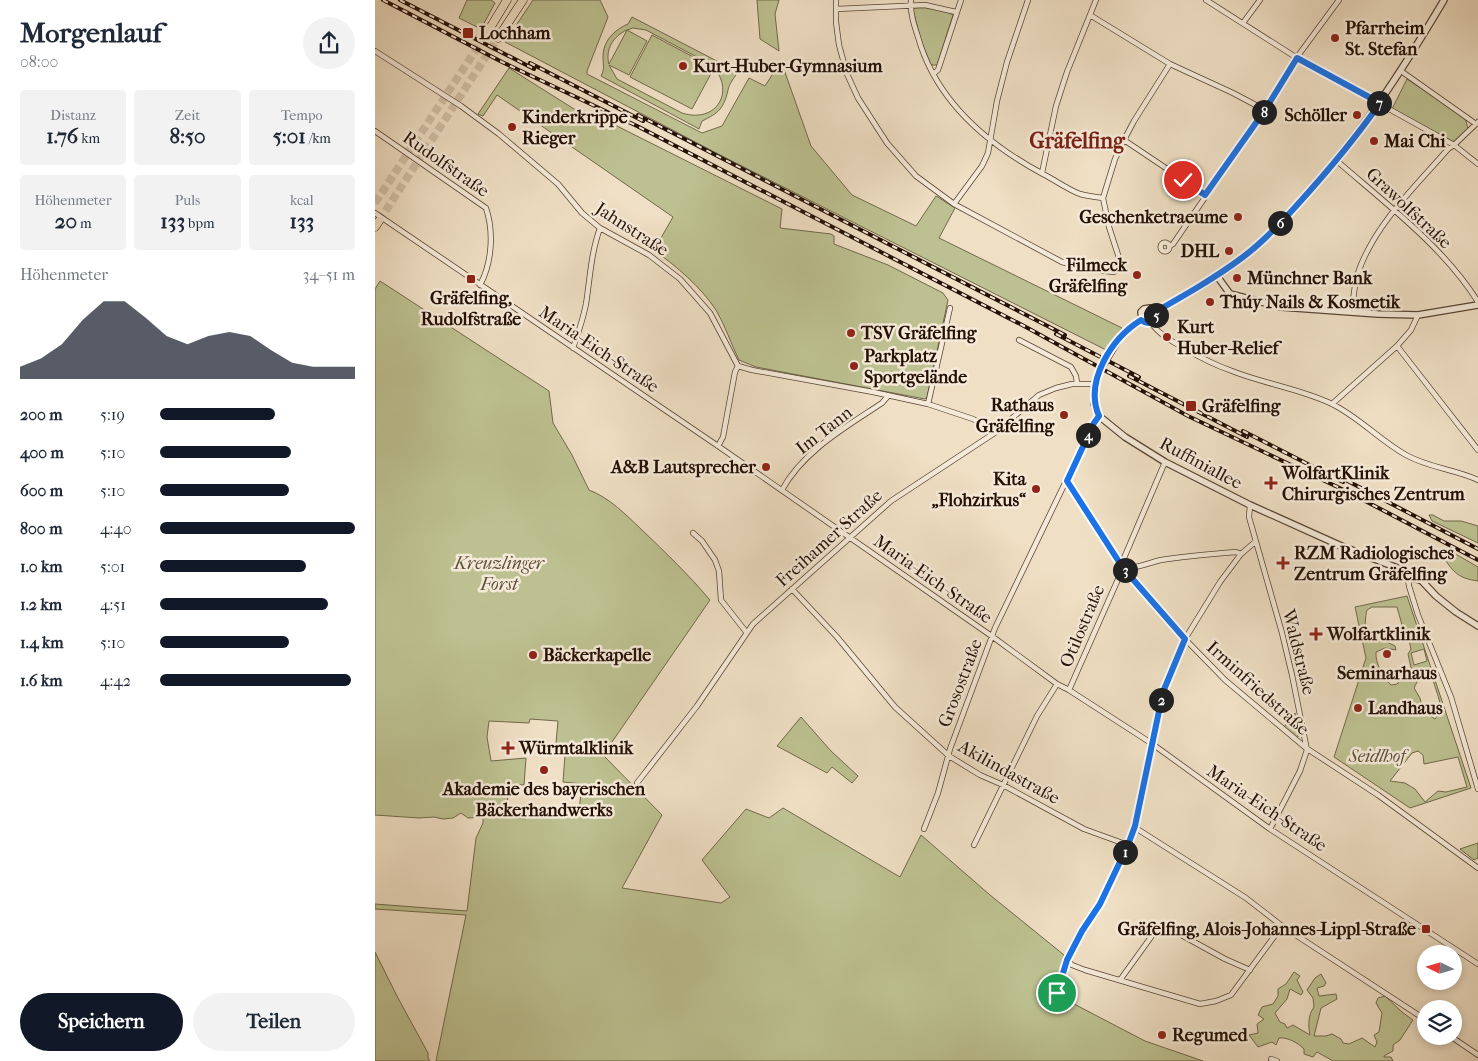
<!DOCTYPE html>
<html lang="de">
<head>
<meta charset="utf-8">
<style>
	:root { --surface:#fff; --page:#f2f2f3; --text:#1f2937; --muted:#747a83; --accent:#111827 }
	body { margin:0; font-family:"IM FELL French Canon",serif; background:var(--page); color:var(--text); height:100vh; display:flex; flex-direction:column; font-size:19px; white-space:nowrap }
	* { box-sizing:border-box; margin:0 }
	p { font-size:16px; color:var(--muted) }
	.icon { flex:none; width:28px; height:28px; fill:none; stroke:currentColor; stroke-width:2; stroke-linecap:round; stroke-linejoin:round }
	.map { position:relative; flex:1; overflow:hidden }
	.sheet { display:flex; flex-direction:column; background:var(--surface); width:375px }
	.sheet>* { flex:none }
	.needle { width:32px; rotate:275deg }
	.controls { position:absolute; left:1042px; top:945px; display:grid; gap:10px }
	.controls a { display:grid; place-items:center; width:45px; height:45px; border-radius:50%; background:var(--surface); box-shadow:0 2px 8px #0003; font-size:25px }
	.pin { position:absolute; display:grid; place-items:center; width:42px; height:42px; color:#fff; margin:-21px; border:2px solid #fff; border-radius:50%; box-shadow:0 1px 5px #0007 }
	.km { position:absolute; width:25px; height:25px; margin:-12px; border-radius:50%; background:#222; color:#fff; font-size:14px; line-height:25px; text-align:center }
	.round { display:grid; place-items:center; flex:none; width:52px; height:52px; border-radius:26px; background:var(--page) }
	.overview { display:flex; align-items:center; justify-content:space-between; height:85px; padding:0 20px }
	h1 { font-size:28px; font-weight:800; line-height:38px }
	.stats { display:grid; grid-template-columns:repeat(3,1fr); gap:8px; height:85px; padding:5px 20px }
	.stats div { display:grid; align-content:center; border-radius:5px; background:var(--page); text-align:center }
	.stats b { font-size:21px; font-weight:800 }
	.stats small { font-size:14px; font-weight:400 }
	.stats p { font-size:14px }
	.chart { height:140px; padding:10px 20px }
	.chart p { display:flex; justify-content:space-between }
	.chart svg { width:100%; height:90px; margin-top:5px; fill:var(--accent); opacity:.7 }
	.primary-button { display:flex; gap:10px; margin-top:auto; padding:10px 20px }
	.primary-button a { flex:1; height:58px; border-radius:30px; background:var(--accent); color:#fff; font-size:20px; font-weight:800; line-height:58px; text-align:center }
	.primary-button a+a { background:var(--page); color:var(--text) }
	ul { padding:0 20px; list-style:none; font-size:16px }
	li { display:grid; grid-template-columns:80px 60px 1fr; align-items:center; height:38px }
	li i { height:12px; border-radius:6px; background:var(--accent) }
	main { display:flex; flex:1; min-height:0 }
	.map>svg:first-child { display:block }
	.green { fill:#bdc191; stroke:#71684b; fill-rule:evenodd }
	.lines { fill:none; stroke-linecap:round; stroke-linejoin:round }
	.motorway-tunnel { stroke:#d1c0a7; stroke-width:8; stroke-dasharray:8 4; stroke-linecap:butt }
	.minor-casing { stroke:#584435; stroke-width:6 }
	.tertiary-casing { stroke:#584435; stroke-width:8 }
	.motorway-casing { stroke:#251005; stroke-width:9 }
	.minor { stroke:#f5ead9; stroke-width:4.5 }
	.tertiary { stroke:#f5ead9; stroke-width:5.5 }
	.motorway { stroke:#efdfc4; stroke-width:8 }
	.rail-casing { stroke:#251005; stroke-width:4 }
	.rail { stroke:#f5ead9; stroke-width:2; stroke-dasharray:5.5; stroke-linecap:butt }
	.route-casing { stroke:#fff; stroke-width:10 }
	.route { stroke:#1a73e8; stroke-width:6 }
	.poi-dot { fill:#8f2418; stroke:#f5ead9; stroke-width:2 }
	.labels { text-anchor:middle; stroke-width:5; stroke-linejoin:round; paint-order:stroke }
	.poi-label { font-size:18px; font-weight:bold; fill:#251005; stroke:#f5ead9; text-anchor:start }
	.street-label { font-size:18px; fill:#251005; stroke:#f5ead9 }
	.park-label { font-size:18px; font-style:italic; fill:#5a4e36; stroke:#f5ead9 }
	.district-label { font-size:22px; font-weight:bold; fill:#7a1f14; stroke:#f5ead9 }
</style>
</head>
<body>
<main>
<section class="sheet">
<div class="overview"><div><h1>Morgenlauf</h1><p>08:00</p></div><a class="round"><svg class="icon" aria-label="share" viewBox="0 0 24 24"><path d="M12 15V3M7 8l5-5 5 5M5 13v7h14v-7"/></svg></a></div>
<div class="stats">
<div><p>Distanz</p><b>1.76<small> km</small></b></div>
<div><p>Zeit</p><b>8:50</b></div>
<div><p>Tempo</p><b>5:01<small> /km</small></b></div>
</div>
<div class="stats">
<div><p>Höhenmeter</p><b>20<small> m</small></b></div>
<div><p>Puls</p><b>133<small> bpm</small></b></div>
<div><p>kcal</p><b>133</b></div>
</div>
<div class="chart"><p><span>Höhenmeter</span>34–51 m</p>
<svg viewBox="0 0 160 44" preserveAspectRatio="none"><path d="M0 44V38L10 34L20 27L30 15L40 6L50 6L60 14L70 23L80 27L90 23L100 21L110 23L120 30L130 36L140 38L150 38L160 38V44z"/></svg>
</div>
<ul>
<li><b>200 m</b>5:19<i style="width:59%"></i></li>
<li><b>400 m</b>5:10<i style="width:67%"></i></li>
<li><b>600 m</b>5:10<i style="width:66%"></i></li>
<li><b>800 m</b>4:40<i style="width:100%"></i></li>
<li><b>1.0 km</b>5:01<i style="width:75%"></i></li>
<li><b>1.2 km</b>4:51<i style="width:86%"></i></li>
<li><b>1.4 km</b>5:10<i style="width:66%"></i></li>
<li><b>1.6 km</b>4:42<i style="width:98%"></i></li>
</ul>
<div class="primary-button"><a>Speichern</a><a>Teilen</a></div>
</section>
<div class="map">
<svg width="1103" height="1061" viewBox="0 0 1103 1061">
	<rect width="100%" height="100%" fill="#efdfc4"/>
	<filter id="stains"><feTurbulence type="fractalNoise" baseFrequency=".004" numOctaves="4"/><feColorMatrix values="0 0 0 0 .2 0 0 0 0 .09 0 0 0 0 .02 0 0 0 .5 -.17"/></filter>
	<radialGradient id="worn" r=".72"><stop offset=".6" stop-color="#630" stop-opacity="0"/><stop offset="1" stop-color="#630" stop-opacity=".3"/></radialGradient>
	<path class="green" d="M92,0H116L120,3L106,29L84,18Z
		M158,0H225L233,17L212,71V74L327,133L347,126L374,78L390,86L406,61L436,146L477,195L541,226L561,196L580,208L564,238L747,328L733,351L347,156L130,42Z
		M382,0H404L400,14L404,51L385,39Z
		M540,8C552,7 568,8 578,15L562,65H556L546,41L538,10Z
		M257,17L363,72C359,78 354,84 353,90C349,108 344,113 327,121L324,129L226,76C230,68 228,66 228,57C228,41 239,30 253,24ZM258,28L271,30L337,65C361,91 342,124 307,113L242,79L234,65L254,75L272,41L252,30ZM252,30L234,64C230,50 238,36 252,30Z
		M277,35L339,68L317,109L255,77Z
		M134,68L199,109L240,125L407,209L405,228L456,234L459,236V244L513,265L568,293L573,300L552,397L550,399L381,367L364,360C356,344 350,325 341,310C325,286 302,267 279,250L298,217L122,95L108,116L103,114Z
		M1032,79L1090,117L1093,129L1079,142L1017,109Z
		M5,281L174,391L178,423L197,455L214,490C235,498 251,515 267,530C291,553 314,575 335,600L228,755L287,815L247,888L346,903L355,897L327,860L371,809L394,818L408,808L525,877L546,835L615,895L689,955L678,993L770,1041L828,1061H61L91,915L0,909V904L92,911L101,838L108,823V817L93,818L86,813L78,818L68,819L59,817L44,818L0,815V289ZM155,719L183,721L180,754L190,755L188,782L207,784L204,811L155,807L151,819L131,817L134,784L149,785L151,758L116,761L112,737L114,721L154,723Z
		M1054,515H1058L1069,521H1086L1103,526V543L1057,521Z
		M1066,549L1079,553L1103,567V581C1081,578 1078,571 1066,554Z
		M1032,596L1096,788L1035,808L959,757L991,658L980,607ZM997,607H1022L1027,625L1026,635L1034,640L1036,649L1033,654L1037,672L1031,674L1022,684L1016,685C1008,677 1000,663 1001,652L1010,648L1021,650L1020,646L1006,639L999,642L990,636C990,629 990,616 992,610ZM1049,649L1052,661L1039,665L1036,653ZM1050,677H1057C1060,688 1066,701 1066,712L1060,719L1045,709L1047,706L1045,698L1039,688L1043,680ZM1043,751L1048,755L1049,764L1083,757L1092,787L1071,792L1063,791L1050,802L1040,789L1030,783L1015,781L1037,753Z
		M920,713L923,737L922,738L909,727Z
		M426,717L456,751L483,776L477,783L457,767L452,773L402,746Z
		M1103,843V858L1099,860L1085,849Z
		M0,952L23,998L53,1053V1058L55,1061H0Z
		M919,972L925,976L922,980L928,992L926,995L915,989L912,999L900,1013L905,1022L910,1024L912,1028L918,1025L935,1035C933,1026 933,1015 939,1007L938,998L932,990L940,978L946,974L951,983L949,986L942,988L944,996L961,994L962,999L946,1008L939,1036H951L957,1034L966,1039L968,1043L974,1044L987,1038L1000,1047L1002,1042L999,1035L1004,1032L1007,1013L1001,1003L1003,998L1010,996L1027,1012L1038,1020L1025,1040L1018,1045V1051L1009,1056V1057H1016L1018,1061H958L942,1052L938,1057L929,1054V1049C923,1043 913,1037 904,1038L901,1045L897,1042L883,1047L874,1035L883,1033L882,1024L889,1019L883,1015L887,1007L898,1004L903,996V989L911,984Z"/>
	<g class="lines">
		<path class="motorway-tunnel" d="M0,203L112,33
			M4,221L123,38"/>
		<g class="minor-casing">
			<path id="minor" d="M461,0V22L464,45L472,74L483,98L512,143L541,176L579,204L687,262L709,268L730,271L739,272L744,269L746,264L734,227L728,198L740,159L749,140L759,121L795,64
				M536,0C535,13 539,25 543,37C561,101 612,144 668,174C680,180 692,189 705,194C712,196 720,197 728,198
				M831,0L922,58L1079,145L1103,164
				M461,9L550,5L581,12
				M715,15L795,64L858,93L890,110
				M868,23L885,0
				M0,51L86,106L124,134L183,184L207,213L225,228L274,255L305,279L335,313L363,366
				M1026,71L1101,124
				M558,74L563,70L586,0
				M0,131L111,208C119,232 117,263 105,285
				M749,140L831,195
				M962,161C1009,202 1070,248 1103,302
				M667,173L681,106L692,72L721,0
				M579,204L607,166L613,153L622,101L632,62L653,0
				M0,213L343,446L618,637L682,684L694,690L776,743L895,829L1103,964
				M785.5 247a4.5 4.5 0 1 1 9 0a4.5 4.5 0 1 1-9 0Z
				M794,246L798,244L890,110L925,53L964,0
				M977,312C978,298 979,284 984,270C1001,223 1041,186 1073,149L1079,145L1103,122
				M776,323C785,335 796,341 809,348C824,357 840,365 857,371C890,384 922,388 955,403C983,416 1004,440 1031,455C1054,468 1080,469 1103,480
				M644,340L696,367L701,376L702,383
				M1022,346L1103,450
				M198,348C203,334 208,319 211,304C215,278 216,253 225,228
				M363,366L377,370L498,392L553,404L598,419L621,432
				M553,404L575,308
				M957,404L1022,346L1036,330L1043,315
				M343,446L348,437L360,372L363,366
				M692,481L748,568L810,639L850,680L931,748L1003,795L1103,868
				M407,490C428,451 471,427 507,403L513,396
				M875,505L874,517L907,633L917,675L932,750L925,771L895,829
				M318,533L327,541L340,560L344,571L346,600L372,633
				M748,568C761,569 773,563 786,560C811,556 836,554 861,552L866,554
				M1033,579L1034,586L1043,615L1076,697L1103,789
				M417,589L462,637L520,707L574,756L605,775L628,785L709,829L753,845
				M694,690L748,568L749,558L790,462
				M262,783L322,706L378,624L516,501L621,432L664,395L681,388L697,384H720
				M759,827L871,898L907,926L1051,1020
				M549,829L563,793L575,749L620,628L719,423L724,416
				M599,845L662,716L682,684
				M692,960L697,965L710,970L825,1004L841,1001L856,995L907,926
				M745,980L784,926H790L850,959L875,970
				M682,993L692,960L707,931L725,904L753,845L759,827L788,692L810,639L845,582L866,554L880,542
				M1075,1036L1103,1055
				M896,1059L902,1061"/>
		</g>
		<g class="tertiary-casing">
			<path id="tertiary" d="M842,276L855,294L906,307L1003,314L1043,315L1103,305
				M780,312C811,295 843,278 870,256C890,240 907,221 924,203C983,139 1025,74 1069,0
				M767,320L747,334L725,370L720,384L719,394V404L724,416L750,437L790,462L875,505L964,545L1025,569L1033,579H1042L1047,581L1061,596L1081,612L1103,626
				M767,320L766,312L769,309L775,308L780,312
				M767,320L771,323H776L781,317L780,312"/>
		</g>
		<g class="motorway-casing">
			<path id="motorway" d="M112,33L132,0
				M123,38L148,0
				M0,227L4,221"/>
		</g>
		<use href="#minor" class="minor"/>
		<use href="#tertiary" class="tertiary"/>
		<use href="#motorway" class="motorway"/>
		<g class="rail-casing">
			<path id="rail" d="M8,0L127,62L262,126L649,326L813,416L971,491L1103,560
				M25,0L159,69
				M155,63L268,121
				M263,115L690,335
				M681,334L764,377
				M754,376L872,437
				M868,431L968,482
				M963,476L1103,549"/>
		</g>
		<use href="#rail" class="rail"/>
	</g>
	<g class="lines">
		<g class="route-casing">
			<path id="route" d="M682,993L692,960L707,931L725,904L753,845L760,826L788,692L810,639L748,568L692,481L719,423L724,416C709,381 737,338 766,320C771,324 776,324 780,319V312C810,295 840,278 868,257C888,242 906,223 923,204C952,172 980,139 1005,103L922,58L890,110L830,195L808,180"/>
		</g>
		<use href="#route" class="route"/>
	</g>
	<g class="poi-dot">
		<rect x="87" y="27" width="12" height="12" rx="2.5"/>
		<circle cx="960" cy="38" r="5"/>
		<circle cx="308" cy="66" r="5"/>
		<circle cx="982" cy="115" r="5"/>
		<circle cx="137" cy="127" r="5"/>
		<circle cx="999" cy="141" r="5"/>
		<circle cx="863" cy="217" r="5"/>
		<circle cx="854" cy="251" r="5"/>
		<circle cx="762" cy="275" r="5"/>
		<circle cx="862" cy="278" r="5"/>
		<rect x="91" y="274" width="10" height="10" rx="2.5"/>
		<circle cx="835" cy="302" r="5"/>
		<circle cx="476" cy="333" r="5"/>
		<circle cx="792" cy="337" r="5"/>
		<circle cx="479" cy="366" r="5"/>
		<rect x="810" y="400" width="12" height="12" rx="2.5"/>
		<circle cx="689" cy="415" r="5"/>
		<circle cx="391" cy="467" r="5"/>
		<path d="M893.5 475.5h5v5h5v5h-5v5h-5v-5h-5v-5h5z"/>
		<circle cx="661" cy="489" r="5"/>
		<path d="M905.5 555.5h5v5h5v5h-5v5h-5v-5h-5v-5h5z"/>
		<path d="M938.5 626.5h5v5h5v5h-5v5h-5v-5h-5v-5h5z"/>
		<circle cx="1012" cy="654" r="5"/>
		<circle cx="158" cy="655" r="5"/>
		<circle cx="983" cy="708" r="5"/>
		<path d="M130.5 740.5h5v5h5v5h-5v5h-5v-5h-5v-5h5z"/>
		<circle cx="169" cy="770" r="5"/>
		<rect x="1046" y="924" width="10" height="10" rx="2.5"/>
		<circle cx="787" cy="1035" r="5"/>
	</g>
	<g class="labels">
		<g class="poi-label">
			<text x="970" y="34">Pfarrheim<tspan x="970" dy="21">St. Stefan</tspan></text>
			<text x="104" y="39">Lochham</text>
			<text x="318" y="72">Kurt-Huber-Gymnasium</text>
			<text x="972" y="121" text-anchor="end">Schöller</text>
			<text x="147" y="123">Kinderkrippe<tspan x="147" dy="21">Rieger</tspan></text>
			<text x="1009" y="147">Mai Chi</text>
			<text x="853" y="223" text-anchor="end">Geschenketraeume</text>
			<text x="844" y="257" text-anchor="end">DHL</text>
			<text x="752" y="271" text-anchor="end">Filmeck<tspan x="752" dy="21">Gräfelfing</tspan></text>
			<text x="872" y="284">Münchner Bank</text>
			<text x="96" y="304" text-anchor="middle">Gräfelfing,<tspan x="96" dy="21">Rudolfstraße</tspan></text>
			<text x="845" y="308">Thúy Nails &amp; Kosmetik</text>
			<text x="802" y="333">Kurt<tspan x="802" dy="21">Huber-Relief</tspan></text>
			<text x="486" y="339">TSV Gräfelfing</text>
			<text x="489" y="362">Parkplatz<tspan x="489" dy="21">Sportgelände</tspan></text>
			<text x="679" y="411" text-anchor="end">Rathaus<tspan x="679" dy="21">Gräfelfing</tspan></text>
			<text x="827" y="412">Gräfelfing</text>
			<text x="381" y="473" text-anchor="end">A&amp;B Lautsprecher</text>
			<text x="907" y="479">WolfartKlinik<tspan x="907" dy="21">Chirurgisches Zentrum</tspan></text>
			<text x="651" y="485" text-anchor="end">Kita<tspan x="651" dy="21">„Flohzirkus“</tspan></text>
			<text x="919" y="559">RZM Radiologisches<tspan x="919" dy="21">Zentrum Gräfelfing</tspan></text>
			<text x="952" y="640">Wolfartklinik</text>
			<text x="168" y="661">Bäckerkapelle</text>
			<text x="1012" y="679" text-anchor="middle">Seminarhaus</text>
			<text x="993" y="714">Landhaus</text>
			<text x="144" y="754">Würmtalklinik</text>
			<text x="169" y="795" text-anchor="middle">Akademie des bayerischen<tspan x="169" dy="21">Bäckerhandwerks</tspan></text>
			<text x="1041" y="935" text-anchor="end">Gräfelfing, Alois-Johannes-Lippl-Straße</text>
			<text x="797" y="1041">Regumed</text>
		</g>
		<g class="street-label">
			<text transform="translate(71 164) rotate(35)" y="6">Rudolfstraße</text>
			<text transform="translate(1034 208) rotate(43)" y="6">Grawolfstraße</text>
			<text transform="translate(257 229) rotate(33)" y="6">Jahnstraße</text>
			<text transform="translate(224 349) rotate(34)" y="6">Maria-Eich-Straße</text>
			<text transform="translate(449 430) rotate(-38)" y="6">Im Tann</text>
			<text transform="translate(826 463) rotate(28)" y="6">Ruffiniallee</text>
			<text transform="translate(454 538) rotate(-42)" y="6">Freihamer Straße</text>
			<text transform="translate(558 579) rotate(35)" y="6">Maria-Eich-Straße</text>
			<text transform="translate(707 626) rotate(-67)" y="6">Otilostraße</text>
			<text transform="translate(924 652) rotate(76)" y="6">Waldstraße</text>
			<text transform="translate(585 683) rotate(-69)" y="6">Grosostraße</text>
			<text transform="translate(883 688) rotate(42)" y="6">Irminfriedstraße</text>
			<text transform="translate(634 772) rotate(29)" y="6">Akilindastraße</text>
			<text transform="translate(892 808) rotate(34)" y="6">Maria-Eich-Straße</text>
		</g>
		<g class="park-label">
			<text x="124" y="569">Kreuzlinger<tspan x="124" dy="21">Forst</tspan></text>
			<text x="1002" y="762">Seidlhof</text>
		</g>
		<g class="district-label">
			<text x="702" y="148">Gräfelfing</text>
		</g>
	</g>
	<rect width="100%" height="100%" filter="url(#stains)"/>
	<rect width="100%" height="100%" fill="url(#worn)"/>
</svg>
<div class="controls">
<a><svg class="needle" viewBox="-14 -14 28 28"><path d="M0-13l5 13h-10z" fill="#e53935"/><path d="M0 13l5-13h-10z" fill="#747a83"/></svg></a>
<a><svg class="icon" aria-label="layers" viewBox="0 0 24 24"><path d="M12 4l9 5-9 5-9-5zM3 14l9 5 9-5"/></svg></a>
</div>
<div class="pin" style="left:682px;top:993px;background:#1e9e55"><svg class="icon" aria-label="arrive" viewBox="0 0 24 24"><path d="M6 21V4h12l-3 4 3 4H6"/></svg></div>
<div class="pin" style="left:808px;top:180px;background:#d93025"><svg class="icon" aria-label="check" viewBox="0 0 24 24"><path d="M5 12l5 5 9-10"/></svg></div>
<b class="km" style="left:750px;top:852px">1</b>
<b class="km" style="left:786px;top:700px">2</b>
<b class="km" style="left:750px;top:570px">3</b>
<b class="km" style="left:713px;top:435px">4</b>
<b class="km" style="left:781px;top:315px">5</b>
<b class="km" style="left:905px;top:223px">6</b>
<b class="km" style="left:1004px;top:103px">7</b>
<b class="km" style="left:889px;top:112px">8</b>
</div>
</main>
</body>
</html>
